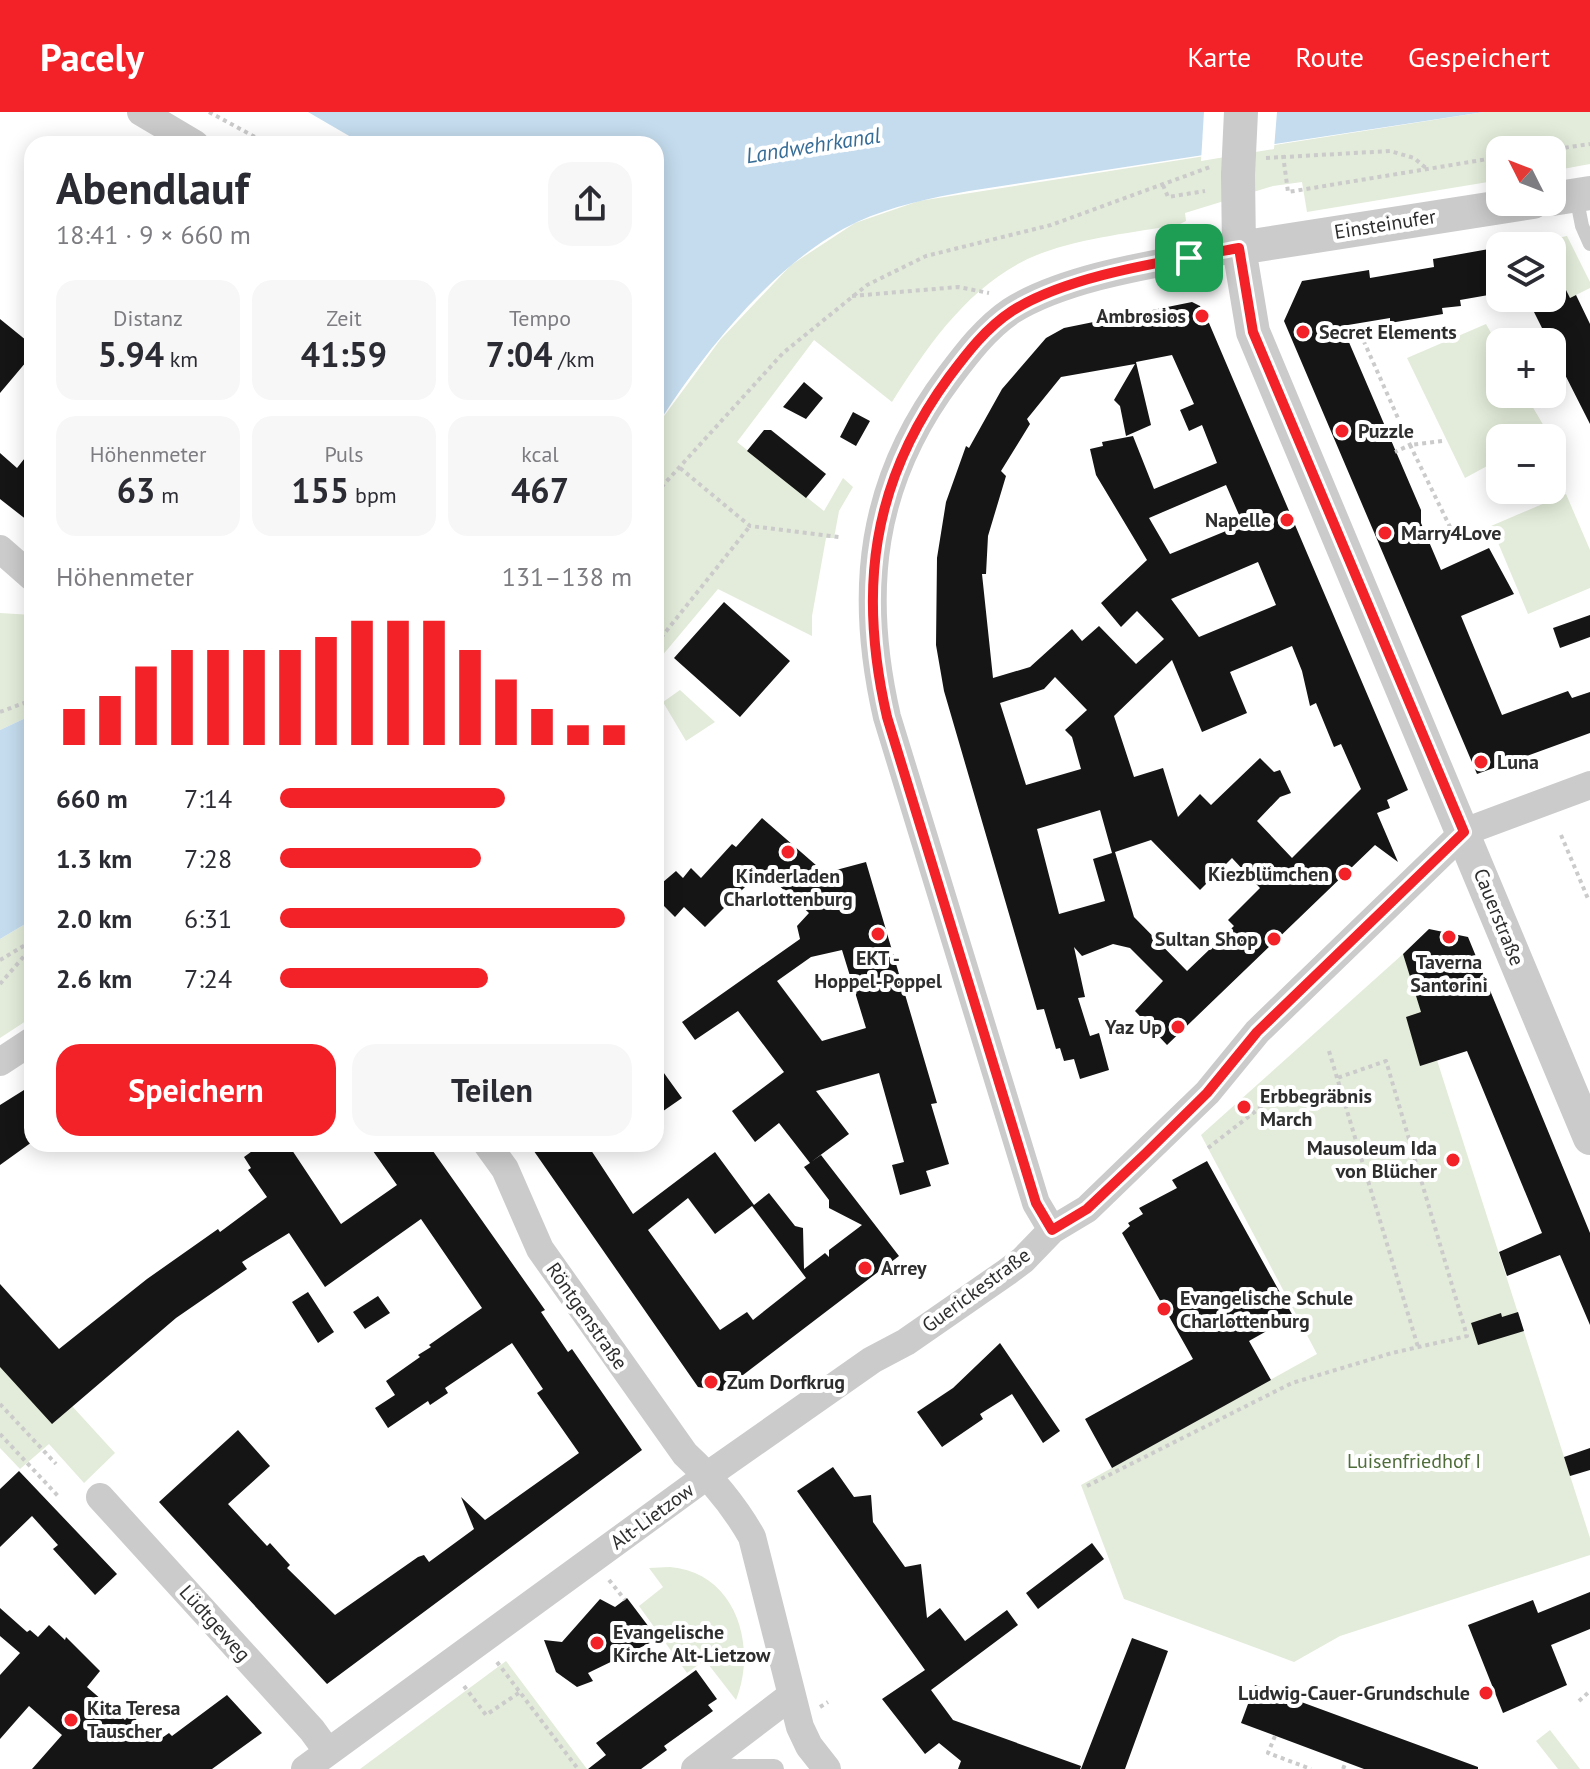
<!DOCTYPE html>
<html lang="de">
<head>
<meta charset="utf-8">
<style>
	:root { --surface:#fff; --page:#f7f7f7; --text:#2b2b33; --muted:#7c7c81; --accent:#f22228 }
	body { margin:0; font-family:"PT Sans",sans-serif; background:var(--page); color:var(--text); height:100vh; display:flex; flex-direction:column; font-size:30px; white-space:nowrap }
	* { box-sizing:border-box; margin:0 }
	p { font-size:26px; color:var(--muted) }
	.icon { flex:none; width:44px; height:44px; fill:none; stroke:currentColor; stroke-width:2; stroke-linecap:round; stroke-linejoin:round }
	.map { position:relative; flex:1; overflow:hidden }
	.details { position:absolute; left:24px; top:24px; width:640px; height:1016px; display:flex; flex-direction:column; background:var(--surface); border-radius:24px; box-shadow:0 4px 20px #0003 }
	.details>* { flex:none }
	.needle { width:52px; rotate:312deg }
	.controls { position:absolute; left:1486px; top:24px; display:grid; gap:16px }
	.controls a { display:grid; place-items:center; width:80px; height:80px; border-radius:16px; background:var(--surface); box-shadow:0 4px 20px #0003; font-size:40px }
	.pin { position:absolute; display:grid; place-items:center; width:68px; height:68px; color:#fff; margin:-34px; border-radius:16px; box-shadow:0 4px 12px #0006 }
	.round { display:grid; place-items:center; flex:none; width:84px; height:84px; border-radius:24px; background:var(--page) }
	.headline { display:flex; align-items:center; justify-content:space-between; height:136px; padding:0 32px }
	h1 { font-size:44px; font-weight:700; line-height:60px }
	.metrics { display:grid; grid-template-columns:repeat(3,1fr); gap:12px; height:136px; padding:8px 32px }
	.metrics div { display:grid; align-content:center; border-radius:20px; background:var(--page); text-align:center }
	.metrics b { font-size:34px; font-weight:700 }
	.metrics small { font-size:22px; font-weight:400 }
	.metrics p { font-size:22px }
	.chart { height:224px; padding:16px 32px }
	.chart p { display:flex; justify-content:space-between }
	.chart svg { width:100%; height:144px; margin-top:8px; stroke:var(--accent); stroke-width:6 }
	.primary-button { display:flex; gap:16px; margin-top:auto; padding:16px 32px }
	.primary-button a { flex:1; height:92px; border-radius:24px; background:var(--accent); color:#fff; font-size:32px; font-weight:700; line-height:92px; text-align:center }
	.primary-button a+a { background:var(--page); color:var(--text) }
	ul { padding:0 32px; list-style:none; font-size:26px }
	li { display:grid; grid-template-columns:128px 96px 1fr; align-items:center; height:60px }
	li i { height:20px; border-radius:10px; background:var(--accent) }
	header { display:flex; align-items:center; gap:48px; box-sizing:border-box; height:112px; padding:0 40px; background:var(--accent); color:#fff }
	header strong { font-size:38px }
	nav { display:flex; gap:44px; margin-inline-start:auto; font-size:28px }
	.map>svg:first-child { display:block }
	.green { fill:#e3ecda }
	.water { fill:#c4dcee }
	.pier { fill:#fff }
	.building { fill:#151515; fill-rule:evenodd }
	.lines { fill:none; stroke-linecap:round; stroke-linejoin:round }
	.path { stroke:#cbcbcb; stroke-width:4; stroke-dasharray:4 4; stroke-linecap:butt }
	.service { stroke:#cbcbcb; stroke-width:14 }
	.pedestrian { stroke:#cbcbcb; stroke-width:20 }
	.minor { stroke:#cbcbcb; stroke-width:28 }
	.tertiary { stroke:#cbcbcb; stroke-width:34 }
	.tertiary-bridge { stroke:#cbcbcb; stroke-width:34 }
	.route-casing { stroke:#fff; stroke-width:16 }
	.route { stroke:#f22228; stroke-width:10 }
	.poi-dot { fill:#f22228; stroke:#fff; stroke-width:3 }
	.labels { text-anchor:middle; stroke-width:8; stroke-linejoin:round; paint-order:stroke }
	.street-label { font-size:20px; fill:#2e2e2e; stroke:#fff }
	.poi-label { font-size:20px; font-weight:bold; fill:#2e2e2e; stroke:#fff; text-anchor:start }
	.park-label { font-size:20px; fill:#4e6d38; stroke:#fff }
	.water-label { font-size:22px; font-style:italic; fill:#366c96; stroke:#fff }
</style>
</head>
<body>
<header>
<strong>Pacely</strong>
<nav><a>Karte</a><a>Route</a><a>Gespeichert</a></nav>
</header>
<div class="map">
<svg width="1590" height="1657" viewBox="0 0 1590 1657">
	<rect width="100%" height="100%" fill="#fff"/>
	<path class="green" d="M1484,0H1590V52L1552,59V38H1500V68L1307,100L1302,70L1273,74L1185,101L1186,109L1180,112C1134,121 1085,125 1042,141C974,166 929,231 892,290L814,228L737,330L824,399L843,366L853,375L839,399L834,426H826L812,504V524L718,477L656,551V315L720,228L791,153L855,111L919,89Z
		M1567,124L1590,170V176L1570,186L1552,157V134H1549L1552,127Z
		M1486,212L1500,237V282H1525L1548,321L1539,326H1500V347L1465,366L1407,246Z
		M1566,382L1590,438V476L1528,502L1491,414Z
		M0,501L32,503V603L0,618Z
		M680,578L715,610L686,629L663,590Z
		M32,808V905L0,926V827Z
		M1403,842L1590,1426V1443L1340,1524L1294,1550L1124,1487L1081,1373L1317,1242L1201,1023Z
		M0,1254L72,1294L115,1341L84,1371L49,1332L20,1357L0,1336Z
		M670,1455C735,1460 758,1533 736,1588L705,1548L687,1561L639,1494L663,1475L649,1456Z
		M506,1549L587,1657H360Z
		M1550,1618L1580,1657H1558L1536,1629Z"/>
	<path class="water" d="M308,0H1484L969,79C930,86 892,94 857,110C776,148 703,241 656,315V32H363Z
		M32,603V808L0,827V618Z"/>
	<path class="pier" d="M1204,0H1277L1274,37L1201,49Z"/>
	<path class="building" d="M1489,137L1490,143L1500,142V181L1460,188L1461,194L1442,196L1443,202L1390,211V206L1342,214L1421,398V411L1441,458L1489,436L1514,482L1461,504L1502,603L1568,579L1572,586L1590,580V621L1477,662L1284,209L1302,169L1369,158L1370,166L1434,155L1433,147Z
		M1552,150L1570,186L1576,183L1590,212V312L1552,237V230H1549L1527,186H1552Z
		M1192,190L1200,194L1206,204L1408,678L1387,688L1390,696L1377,701L1398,750L1375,733L1167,933L1135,899L1163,869L1130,836L1113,832L1082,844L1074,835L1085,885L1078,886L1090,924L1099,921L1109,958L1080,967L1074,947L1064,949L1060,936L1056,937L1044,897L1037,898L944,579L936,533L937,446L946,390L966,334L969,336L1002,277L1046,226L1064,216ZM1172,243L1194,292L1180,298L1189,319L1202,313L1217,351L1154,377L1133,324L1102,330L1103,334L1090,337L1096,363L1147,448L1101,491L1121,515L1137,499L1164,527L1136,552L1099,514L1082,529L1072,517L1030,555L993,566L982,462H986L988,424L1006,364L1001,359L1030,312L1027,307L1061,265L1135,252L1114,288L1120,294L1126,324L1151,313L1136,250ZM1226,373L1243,412L1170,442L1149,406ZM1258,450L1276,493L1199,525L1171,487ZM1292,534L1302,559L1310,594L1316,591L1334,635L1341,632L1361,677L1292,746L1257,709L1280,685L1291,681L1280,658L1274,660L1260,646L1211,693L1200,682L1178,705L1163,656L1134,665L1114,604L1172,548L1202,620L1247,601L1230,560ZM1055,565L1087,598L1065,618L1072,625L1081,657L1026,673L1000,591L1044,577ZM1100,698L1112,741L1093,747L1105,789L1059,802L1037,717ZM1151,728L1200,778L1232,746L1260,776L1228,808L1234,814L1187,859L1134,805L1115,740Z
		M0,207L32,233V243L0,281Z
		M804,270L823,286L806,307L783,295Z
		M853,300L870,309L856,334L840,325Z
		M764,318H771L826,362L806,386L747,339Z
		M32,337V412L0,387V341L17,356Z
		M724,490L790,549L740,605L674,546Z
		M1590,503V525L1560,536L1553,516Z
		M762,706L825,761L866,750L937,991L931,992L949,1052L926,1059L931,1074L900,1083L892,1053L904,1050L879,961L816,979L849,1022L811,1050L821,1043L899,1144L722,1279L698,1275L529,1032H587L633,1102L715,1040L754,1093L769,1081L795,1114L803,1116L804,1157L825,1141L829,1145V1138L862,1113L829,1096V1088L804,1055L810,1051L779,1011L755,1030L732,999L784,960L738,899L695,928L682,910L800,827L797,814L809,801L762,758L705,815L684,795L675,805L656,786V776L676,759L683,766L691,756L701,766L732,732L736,735ZM842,838L866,916L822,929L777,869L811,845ZM688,1086L715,1122L752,1094L806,1166L753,1208L747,1200L720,1218L648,1118Z
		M1429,817L1468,825L1590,1121V1213L1560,1143L1507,1164L1499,1140L1542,1121L1467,939L1420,954L1406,905L1421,900L1403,842Z
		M656,950L682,986L656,1004Z
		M32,973V1030L0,1053V993Z
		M262,1032H288L341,1112L397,1073L368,1032H428L545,1198L541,1200L568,1240L572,1237L642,1338L327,1572L159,1390L238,1318L270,1354L228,1392L267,1434L270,1431L290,1453L287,1456L335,1503L418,1445L424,1443L429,1450L474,1417L461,1385L485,1408L579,1341L537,1281L543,1277L512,1231L445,1276L448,1281L430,1293L428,1289L388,1316L375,1296L395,1283L386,1269L420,1245L418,1243L431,1235L429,1233L482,1196L421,1107L325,1175L289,1121L242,1150L247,1157L176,1206L52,1312L0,1255V1172L59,1237L147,1167L218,1117L220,1120L267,1085L248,1058L251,1056L244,1045Z
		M1207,1049L1293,1204L1249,1229L1271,1268L1112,1356L1085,1307L1193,1247L1122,1121L1130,1114L1128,1111L1143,1102L1139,1096L1177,1076L1172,1068Z
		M308,1180L334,1220L318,1231L292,1190Z
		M378,1184L390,1201L365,1217L353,1200Z
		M1518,1200L1524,1219L1478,1233L1471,1211L1501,1201L1502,1205Z
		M1000,1231L1060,1319L1043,1331L1012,1282L980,1302L983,1307L942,1335L917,1300L953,1276Z
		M1590,1336V1358L1570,1364L1564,1345Z
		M833,1355L854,1385L871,1383L873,1410L905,1455L921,1452L927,1506L940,1496L965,1529L1007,1498L1018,1513L931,1578L953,1608L1081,1654L1080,1657H958L961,1649L939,1631L925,1642L882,1587L925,1558L797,1379Z
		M19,1359L117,1462L95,1483L53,1437L58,1433L32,1404L0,1435V1377Z
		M1092,1431L1104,1447L1038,1497L1026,1481Z
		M1590,1480V1517L1551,1533L1567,1573L1503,1601L1468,1513L1533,1488L1538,1501Z
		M627,1486L658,1527L588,1561L593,1569L577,1575L556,1560L544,1528L562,1530L600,1487L615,1495Z
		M0,1496L27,1520L30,1518L38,1525L49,1513L65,1528L66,1525L100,1559L87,1575L125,1608L130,1602L159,1628L169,1621L172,1624L227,1583L262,1621L212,1657H32L62,1623L29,1594L0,1627V1563L20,1541L0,1524Z
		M1132,1526L1168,1539L1125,1657H1081Z
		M696,1558L717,1587L708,1593L713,1599L664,1634L667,1638L641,1657H588L606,1643L596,1631Z
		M1255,1573L1478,1655V1657H1364L1241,1611Z"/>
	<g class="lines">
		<path class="path" d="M209,0L268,32
			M1549,38L1590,32
			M1283,43L1288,80L1500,45
			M1266,46L1390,39L1414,46L1426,56
			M1163,73L1168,85L1205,79
			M852,184L958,175L989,181
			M1357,214L1410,333L1395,340
			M1442,329L1410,333L1453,421
			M680,356L750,414L839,425
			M656,381L783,241L867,173L926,144L1051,113L1210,55
			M656,532L750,414
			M0,600L32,588
			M1561,723L1589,789
			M0,848L32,829
			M0,872L32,835
			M1329,939L1418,1235
			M1208,1036L1265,992
			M0,1292L56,1352
			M0,1322L58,1384
			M1087,1374L1292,1271L1392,1241L1467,1224L1386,949L1337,966
			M609,1468L625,1488
			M497,1550L578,1657
			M464,1574L486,1603L520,1580
			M1579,1589L1590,1579
			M820,1595L828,1590
			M1275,1624L1268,1641L1311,1657
			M1343,1657L1346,1650"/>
		<path class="service" d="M1576,83L1582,114L1590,132"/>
		<path class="pedestrian" d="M699,1654L735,1657
			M739,1657H774"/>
		<path class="minor" d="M141,0L195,32
			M0,437L32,465
			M0,950L32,929
			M487,1032L505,1057L540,1137L685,1342C712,1367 734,1393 752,1425L800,1615L809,1634L827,1657
			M1052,1118L1036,1091L887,605C858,479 870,370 949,265C967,241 986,216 1011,199C1070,162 1170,150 1239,136
			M100,1385L312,1618L328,1640
			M305,1657L708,1363L872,1248L906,1230L1007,1160L1023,1148L1052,1118L1087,1097L1207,981L1257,920L1464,720L1590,673
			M695,1657L792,1583"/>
		<path class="tertiary" d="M1238,63L1239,136L1253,220L1590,1026
			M1552,87L1590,81
			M1239,136L1533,90"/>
		<path class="tertiary-bridge" d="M1238,63L1241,0"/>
	</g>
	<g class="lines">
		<g class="route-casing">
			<path id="route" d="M1239,136L1253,220L1464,720L1257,920L1207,981L1145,1042L1087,1097L1052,1118L1036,1091L887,605C858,479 871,371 949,265C967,241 986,216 1012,199C1070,162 1170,149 1239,136Z"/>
		</g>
		<use href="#route" class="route"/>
	</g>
	<g class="poi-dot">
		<circle cx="1202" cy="204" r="8"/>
		<circle cx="1303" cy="220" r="8"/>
		<circle cx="1342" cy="319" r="8"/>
		<circle cx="1287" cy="408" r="8"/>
		<circle cx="1385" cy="421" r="8"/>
		<circle cx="1481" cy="650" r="8"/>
		<circle cx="788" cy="740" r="8"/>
		<circle cx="1345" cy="762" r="8"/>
		<circle cx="878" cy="822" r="8"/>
		<circle cx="1449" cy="825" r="8"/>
		<circle cx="1274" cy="827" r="8"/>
		<circle cx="1178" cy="915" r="8"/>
		<circle cx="1244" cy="995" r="8"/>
		<circle cx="1453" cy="1048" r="8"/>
		<circle cx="865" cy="1156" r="8"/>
		<circle cx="1164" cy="1197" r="8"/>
		<circle cx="711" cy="1270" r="8"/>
		<circle cx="597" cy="1531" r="8"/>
		<circle cx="1486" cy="1581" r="8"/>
		<circle cx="71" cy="1608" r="8"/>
	</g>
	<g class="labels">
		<g class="street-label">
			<text transform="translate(1385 112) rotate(-9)" y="7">Einsteinufer</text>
			<text transform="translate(1499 805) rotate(68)" y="7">Cauerstraße</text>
			<text transform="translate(976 1178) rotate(-36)" y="7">Guerickestraße</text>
			<text transform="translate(587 1204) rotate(55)" y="7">Röntgenstraße</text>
			<text transform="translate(652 1404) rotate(-36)" y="7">Alt-Lietzow</text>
			<text transform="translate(215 1511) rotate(48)" y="7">Lüdtgeweg</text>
		</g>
		<g class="poi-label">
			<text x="1186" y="211" text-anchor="end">Ambrosios</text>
			<text x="1319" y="227">Secret Elements</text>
			<text x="1358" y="326">Puzzle</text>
			<text x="1271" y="415" text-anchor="end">Napelle</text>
			<text x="1401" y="428">Marry4Love</text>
			<text x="1497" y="657">Luna</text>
			<text x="1329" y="769" text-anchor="end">Kiezblümchen</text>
			<text x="788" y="771" text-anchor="middle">Kinderladen<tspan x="788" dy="23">Charlottenburg</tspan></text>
			<text x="1258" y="834" text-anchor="end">Sultan Shop</text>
			<text x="878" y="853" text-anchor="middle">EKT -<tspan x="878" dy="23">Hoppel-Poppel</tspan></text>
			<text x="1449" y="857" text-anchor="middle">Taverna<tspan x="1449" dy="23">Santorini</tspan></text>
			<text x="1162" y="922" text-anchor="end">Yaz Up</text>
			<text x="1260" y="991">Erbbegräbnis<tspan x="1260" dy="23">March</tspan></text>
			<text x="1437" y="1043" text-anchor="end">Mausoleum Ida<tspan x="1437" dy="23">von Blücher</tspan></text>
			<text x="881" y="1163">Arrey</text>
			<text x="1180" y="1193">Evangelische Schule<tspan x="1180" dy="23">Charlottenburg</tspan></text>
			<text x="727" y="1277">Zum Dorfkrug</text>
			<text x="613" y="1527">Evangelische<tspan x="613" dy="23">Kirche Alt-Lietzow</tspan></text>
			<text x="1470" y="1588" text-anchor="end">Ludwig-Cauer-Grundschule</text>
			<text x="87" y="1603">Kita Teresa<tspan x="87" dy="23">Tauscher</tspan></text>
		</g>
		<g class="park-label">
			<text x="1414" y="1356">Luisenfriedhof I</text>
		</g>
		<g class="water-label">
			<text transform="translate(813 33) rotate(-9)" y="8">Landwehrkanal</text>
		</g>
	</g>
</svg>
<div class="controls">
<a><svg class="needle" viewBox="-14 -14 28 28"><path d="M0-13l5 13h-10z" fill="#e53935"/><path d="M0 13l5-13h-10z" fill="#7c7c81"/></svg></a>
<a><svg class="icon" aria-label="layers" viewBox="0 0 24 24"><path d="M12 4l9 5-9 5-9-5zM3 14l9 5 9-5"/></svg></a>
<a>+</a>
<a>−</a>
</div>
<div class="pin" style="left:1189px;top:146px;background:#1e9e55"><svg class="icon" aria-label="arrive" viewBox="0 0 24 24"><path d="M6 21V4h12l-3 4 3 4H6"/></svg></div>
<section class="details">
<div class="headline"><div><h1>Abendlauf</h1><p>18:41 · 9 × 660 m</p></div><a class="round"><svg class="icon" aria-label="share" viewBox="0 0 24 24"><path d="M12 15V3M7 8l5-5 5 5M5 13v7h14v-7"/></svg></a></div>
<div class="metrics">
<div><p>Distanz</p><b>5.94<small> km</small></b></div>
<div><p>Zeit</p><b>41:59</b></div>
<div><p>Tempo</p><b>7:04<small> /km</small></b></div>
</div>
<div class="metrics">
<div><p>Höhenmeter</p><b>63<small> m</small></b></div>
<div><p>Puls</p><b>155<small> bpm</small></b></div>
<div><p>kcal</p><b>467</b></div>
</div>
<div class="chart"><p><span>Höhenmeter</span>131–138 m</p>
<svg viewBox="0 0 160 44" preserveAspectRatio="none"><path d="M5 44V33M15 44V29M25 44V20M35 44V15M45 44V15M55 44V15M65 44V15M75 44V11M85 44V6M95 44V6M105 44V6M115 44V15M125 44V24M135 44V33M145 44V38M155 44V38"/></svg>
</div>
<ul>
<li><b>660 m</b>7:14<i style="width:64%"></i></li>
<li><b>1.3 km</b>7:28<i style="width:57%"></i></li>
<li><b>2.0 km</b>6:31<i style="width:98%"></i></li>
<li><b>2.6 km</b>7:24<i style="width:59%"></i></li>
</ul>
<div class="primary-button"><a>Speichern</a><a>Teilen</a></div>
</section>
</div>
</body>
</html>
